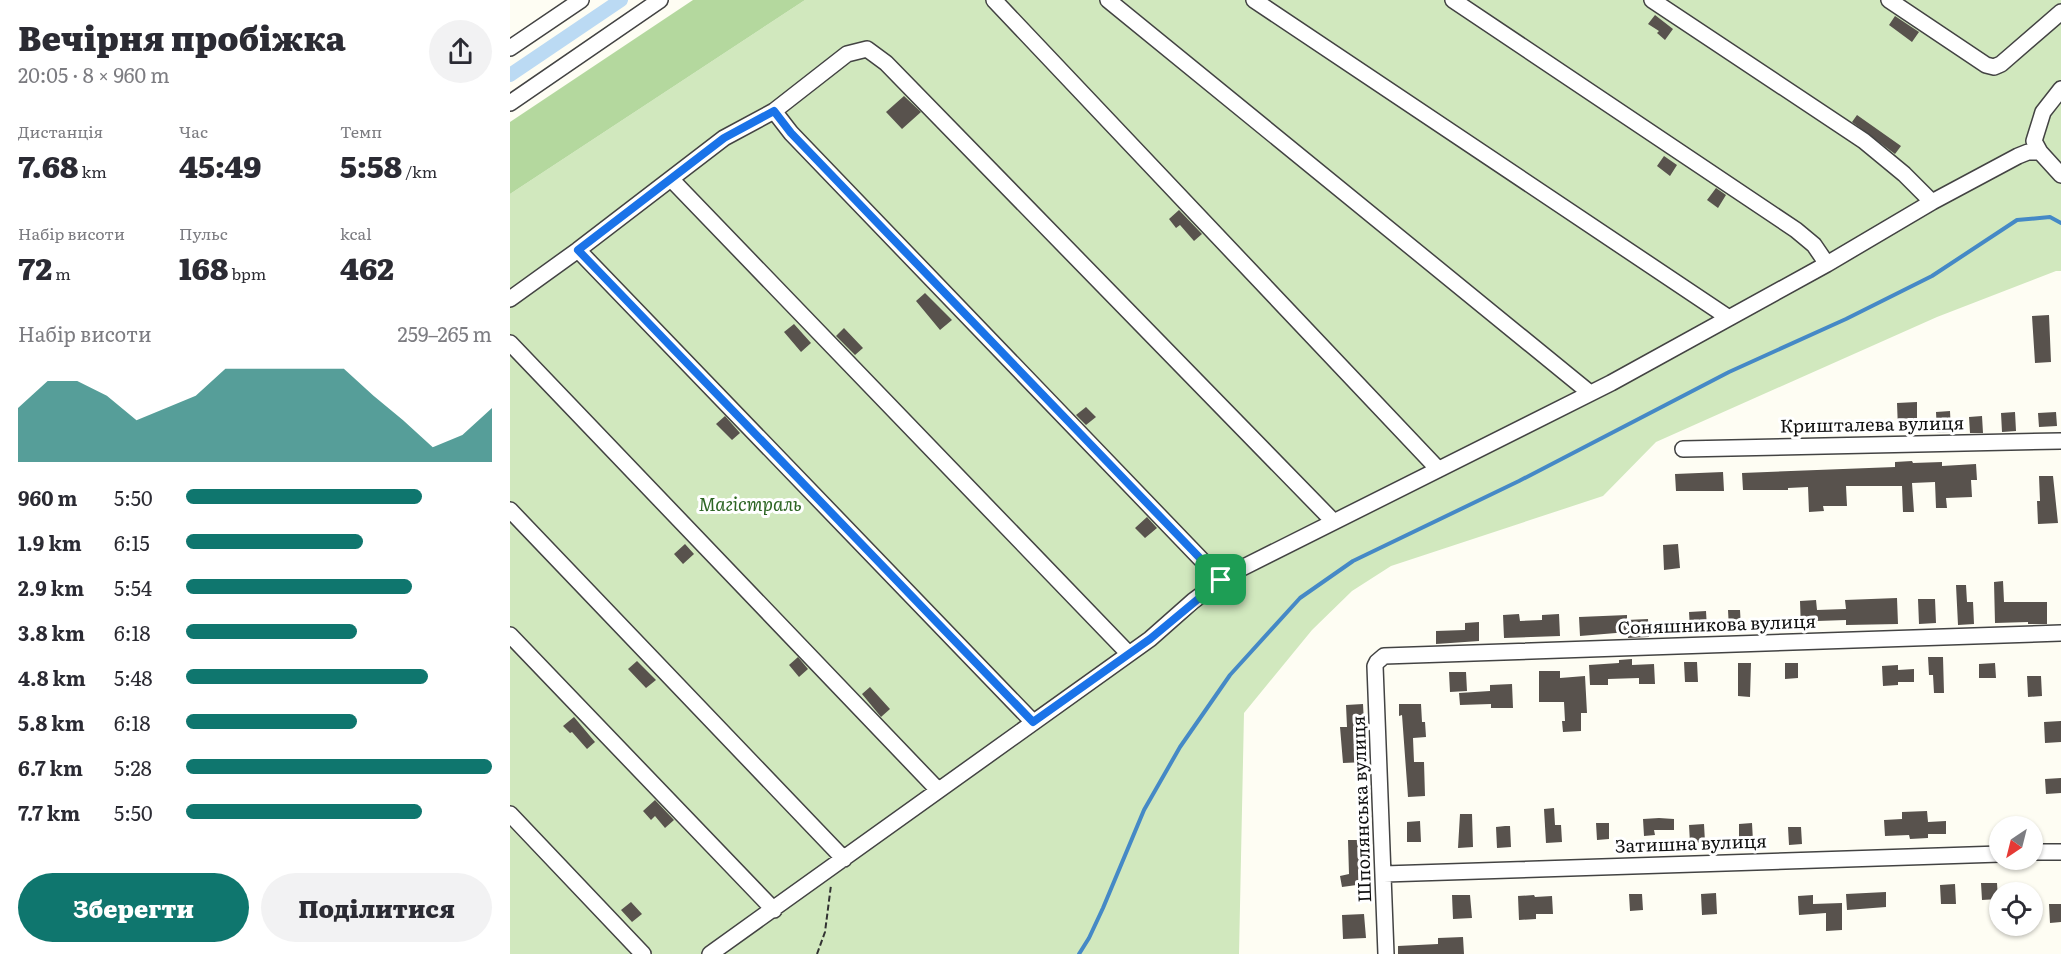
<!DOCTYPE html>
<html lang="uk">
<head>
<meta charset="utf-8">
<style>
	:root { --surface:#fff; --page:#f2f2f3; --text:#2b2b33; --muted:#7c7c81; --accent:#0f766e }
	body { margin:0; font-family:Literata,serif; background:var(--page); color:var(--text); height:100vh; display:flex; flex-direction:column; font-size:22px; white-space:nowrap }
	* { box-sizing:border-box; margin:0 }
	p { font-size:20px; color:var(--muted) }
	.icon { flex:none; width:33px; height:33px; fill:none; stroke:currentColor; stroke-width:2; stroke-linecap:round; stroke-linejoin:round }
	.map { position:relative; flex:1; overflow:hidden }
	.details { display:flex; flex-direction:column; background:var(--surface); width:510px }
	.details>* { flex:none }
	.needle { width:39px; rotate:215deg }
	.controls { position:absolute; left:1479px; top:816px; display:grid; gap:12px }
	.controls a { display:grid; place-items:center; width:54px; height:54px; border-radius:50%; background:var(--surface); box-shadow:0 2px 4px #0004; font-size:30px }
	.pin { position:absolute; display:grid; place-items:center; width:51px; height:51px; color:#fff; margin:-26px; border-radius:12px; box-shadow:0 3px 9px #0006 }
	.round { display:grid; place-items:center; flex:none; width:63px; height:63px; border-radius:32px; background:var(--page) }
	.overview { display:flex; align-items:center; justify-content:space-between; height:102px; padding:0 18px }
	h1 { font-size:33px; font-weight:800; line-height:45px }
	.metrics { display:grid; grid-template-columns:repeat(3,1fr); gap:9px; height:102px; padding:6px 18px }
	.metrics div { display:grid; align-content:center }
	.metrics b { font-size:30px; font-weight:800 }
	.metrics small { font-size:16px; font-weight:400 }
	.metrics p { font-size:16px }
	.chart { height:168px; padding:12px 18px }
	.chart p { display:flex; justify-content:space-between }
	.chart svg { width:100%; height:108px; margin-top:6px; fill:var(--accent); opacity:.7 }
	.button { display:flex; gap:12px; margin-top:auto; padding:12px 18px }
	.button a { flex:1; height:69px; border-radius:36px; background:var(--accent); color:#fff; font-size:24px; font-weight:800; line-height:69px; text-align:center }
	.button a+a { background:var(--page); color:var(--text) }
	ul { padding:0 18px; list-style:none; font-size:20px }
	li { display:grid; grid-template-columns:96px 72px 1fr; align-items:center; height:45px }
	li i { height:15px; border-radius:8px; background:var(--accent) }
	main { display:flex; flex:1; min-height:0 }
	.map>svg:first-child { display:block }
	.green { fill:#d1e8be }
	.forest { fill:#b4d89e }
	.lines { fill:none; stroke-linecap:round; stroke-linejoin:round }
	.stream { stroke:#4589c6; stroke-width:4 }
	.canal { stroke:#bbdaf3; stroke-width:14 }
	.building { fill:#58524d }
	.minor-casing { stroke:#434343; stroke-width:18 }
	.path { stroke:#323232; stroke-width:2; stroke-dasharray:6 3; stroke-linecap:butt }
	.minor { stroke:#fff; stroke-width:15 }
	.route-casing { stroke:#fff; stroke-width:12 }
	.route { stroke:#1a73e8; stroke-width:8 }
	.labels { text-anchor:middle; stroke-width:6; stroke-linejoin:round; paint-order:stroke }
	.street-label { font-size:18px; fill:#101010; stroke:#fff }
	.park-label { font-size:18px; font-style:italic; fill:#2c6523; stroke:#fff }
</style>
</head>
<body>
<main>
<section class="details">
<div class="overview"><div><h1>Вечірня пробіжка</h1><p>20:05 · 8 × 960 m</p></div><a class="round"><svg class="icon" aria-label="share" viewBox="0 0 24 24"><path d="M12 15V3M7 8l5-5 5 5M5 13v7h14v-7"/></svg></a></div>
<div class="metrics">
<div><p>Дистанція</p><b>7.68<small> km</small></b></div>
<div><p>Час</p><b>45:49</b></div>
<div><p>Темп</p><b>5:58<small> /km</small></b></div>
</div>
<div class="metrics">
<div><p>Набір висоти</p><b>72<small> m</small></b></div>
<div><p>Пульс</p><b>168<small> bpm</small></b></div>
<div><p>kcal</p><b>462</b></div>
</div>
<div class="chart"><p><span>Набір висоти</span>259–265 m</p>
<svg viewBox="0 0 160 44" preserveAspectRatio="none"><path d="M0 44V22L10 11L20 11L30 17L40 27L50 22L60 17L70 6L80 6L90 6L100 6L110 6L120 17L130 27L140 38L150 33L160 22V44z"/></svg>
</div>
<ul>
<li><b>960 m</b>5:50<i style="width:77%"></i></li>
<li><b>1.9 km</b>6:15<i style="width:58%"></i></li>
<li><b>2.9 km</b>5:54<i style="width:74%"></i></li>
<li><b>3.8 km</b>6:18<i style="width:56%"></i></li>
<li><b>4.8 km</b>5:48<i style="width:79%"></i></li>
<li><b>5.8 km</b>6:18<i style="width:56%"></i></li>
<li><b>6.7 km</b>5:28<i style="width:100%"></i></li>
<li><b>7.7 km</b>5:50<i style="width:77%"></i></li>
</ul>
<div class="button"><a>Зберегти</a><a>Поділитися</a></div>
</section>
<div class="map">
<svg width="1551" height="954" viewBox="0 0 1551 954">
	<rect width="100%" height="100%" fill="#fefdf3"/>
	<path class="green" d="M295,0H1551V271H1546L1427,317L1146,442L1093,496L881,566L842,591L802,630L734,713L729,954H0V194Z"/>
	<path class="forest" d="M183,0H295L0,194V122Z"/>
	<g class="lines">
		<path class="stream" d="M569,954L579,938L593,908L634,810L670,747L720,675L790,598L843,561L1009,481L1219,372L1336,319L1422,276L1507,220L1540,217L1551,223"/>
		<path class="canal" d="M0,75L111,0"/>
	</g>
	<path class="building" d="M1145,15L1163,29L1155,40L1147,33L1149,31L1138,24Z
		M1385,16L1409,32L1402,42L1379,25Z
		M394,96L411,112L392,129L376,112Z
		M1347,115L1391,146L1385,154L1342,122Z
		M1154,156L1167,165L1160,176L1147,166Z
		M1206,188L1216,195L1208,208L1197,200Z
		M669,210L692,234L684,241L670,225L666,228L659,219Z
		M415,293L442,320L430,330L406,301Z
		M1539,315L1541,362L1525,363L1522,316Z
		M284,324L301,343L291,352L274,332Z
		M334,328L353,348L345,355L326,336Z
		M1407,402V428L1388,429L1387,403Z
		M576,407L586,417L576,425L566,415Z
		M1440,411L1441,432L1427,433L1426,412Z
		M1505,412L1506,431L1492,432L1491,413Z
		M1546,412L1547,426L1529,427L1528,413Z
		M215,416L230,433L222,440L206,424Z
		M1472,416L1473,433H1460L1459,417Z
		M1402,461L1403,463L1432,462V466L1466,464L1467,480H1461L1462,497L1436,498L1437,508H1426L1425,482L1402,483L1404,512H1393L1392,486H1336L1337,506H1313L1314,511L1299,512L1298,487L1278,488V490H1233L1232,473L1385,467V462Z
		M1213,472L1214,491H1166L1165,474Z
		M1529,476H1543L1548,523L1528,524L1527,501H1530Z
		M637,517L647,528L635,538L625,528Z
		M175,544L184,554L173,564L164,554Z
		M1168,544L1170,568L1154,570L1153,545Z
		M1493,581L1494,602H1537V624H1518V622L1485,623L1484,582Z
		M1446,585H1456L1457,602H1463L1464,624L1448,625Z
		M1387,598L1388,624L1336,625V620L1307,621V629H1291L1290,601L1306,600L1307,610L1336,609L1335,600Z
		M1408,599H1425L1426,623L1409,624Z
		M1218,610H1230L1231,628L1219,629Z
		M1196,611L1197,628L1180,629L1179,612Z
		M1009,614L1010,621L1032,620V615L1049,614L1050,636L994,638L993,615Z
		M1117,615V620L1138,619L1139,637L1118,638V632L1070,636L1069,617Z
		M969,622V641L926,644V631L955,630V623Z
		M288,657L298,669L289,677L279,665Z
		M1418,657H1433L1434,693H1424L1423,675H1419Z
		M1122,659V665L1144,664L1145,684H1129V678L1098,679V685H1080L1079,665L1109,663V660Z
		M127,661L146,680L136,688L118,669Z
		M1174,662H1187L1188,682H1175Z
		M1228,663H1241L1240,697L1228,696Z
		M1275,663H1288V678L1275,679Z
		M1485,663L1486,678H1469V664Z
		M1388,665V670L1404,669V682H1388V685L1373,686L1372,666Z
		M1029,671H1050V678L1075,676L1077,713H1071V731L1053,732L1052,721H1055L1054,702H1029Z
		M939,672H956L957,691L940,692Z
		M1517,676H1531L1532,696L1518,697Z
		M1002,684L1003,708H981V704L950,705L949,693L980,691V685Z
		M360,687L380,709L371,717L352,694Z
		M853,704L856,762L833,763L830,727H837L836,705Z
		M889,704H911L912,722H915L916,737L903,738L904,762H914L915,796L898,797L892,715L889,716Z
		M64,717L85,742L77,749L62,732L60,733L53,726Z
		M1551,721V742L1535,743L1534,722Z
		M1551,778V793L1536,794L1535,779Z
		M145,800L164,820L155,828L145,816L141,820L133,811Z
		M1044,808L1045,825H1051L1052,842L1036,843L1034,809Z
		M1417,811L1418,822L1436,821V834H1418V838L1400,839L1399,835L1375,836L1374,820L1392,819V812Z
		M950,814H962L963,847L948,848Z
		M1149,818L1164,819V830H1144L1145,835L1134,836L1133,819Z
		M910,821L911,842H897V822Z
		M1086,823H1099V839L1087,840Z
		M1242,823L1243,841H1229V824Z
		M1194,824L1195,842L1180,843L1179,825Z
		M995,826H1000L1001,847L987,848L986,827Z
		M1278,827H1291L1292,844L1279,845Z
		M838,840H855L856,858H850L854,884L832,887L830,876L839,874Z
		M1471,883H1487L1488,899L1472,900Z
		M1445,884L1446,904H1431L1430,885Z
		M1376,892V907L1337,910L1336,894Z
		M1206,893L1207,914L1192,915L1191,894Z
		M1119,894H1132L1133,910L1120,911Z
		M942,895H960L962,918L943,919Z
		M1024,895L1025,897L1042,896L1043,914H1026V919L1009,920L1008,896Z
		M1303,895V904L1332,903V930L1316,931V913L1289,915L1288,896Z
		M121,902L132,914L122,922L111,910Z
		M1539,904H1551V922L1540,923Z
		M854,914L856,938L833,939L832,915Z
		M953,937L954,954H888V946L928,944V938Z"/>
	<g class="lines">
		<g class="minor-casing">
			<path id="minor" d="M484,0L928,469
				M598,0L1080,393
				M744,0L1219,318
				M943,0L1286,230L1304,245L1317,264
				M1142,0L1354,141L1394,174L1422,202
				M1379,0L1476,65L1484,67L1491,64L1551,12
				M0,48L71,0
				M1551,89L1533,112L1524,141L1530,152L1551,175
				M0,103L150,0
				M264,111L281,133L711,580
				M161,179L618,653
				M68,250L523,722
				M0,299L68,250L214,138L264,111L337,54L357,49L376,63L823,521
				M0,343L428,790
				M1173,449L1551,441
				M0,510L334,859
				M0,635L264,910
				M0,814L133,954
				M1522,852H1551
				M874,874L1490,854
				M200,954L640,639L683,601L718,575L1101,383L1317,264L1422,202L1508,156L1518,152H1530
				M876,954L865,666L867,662L874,656L1551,633"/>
		</g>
		<path class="path" d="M307,954L315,932L321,885"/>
		<use href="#minor" class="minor"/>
	</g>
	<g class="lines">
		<g class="route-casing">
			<path id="route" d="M264,111L281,133L711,580L640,639L523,722L68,250L214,138Z"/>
		</g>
		<use href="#route" class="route"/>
	</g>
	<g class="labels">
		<g class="street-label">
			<text transform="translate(1362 425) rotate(-1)" y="6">Кришталева вулиця</text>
			<text transform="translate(1207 625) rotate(-2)" y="6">Соняшникова вулиця</text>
			<text transform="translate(852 809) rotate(-92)" y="6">Шполянська вулиця</text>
			<text transform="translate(1181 844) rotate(-2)" y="6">Затишна вулиця</text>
		</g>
		<g class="park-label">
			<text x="240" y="511">Магістраль</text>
		</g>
	</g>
</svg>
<div class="controls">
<a><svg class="needle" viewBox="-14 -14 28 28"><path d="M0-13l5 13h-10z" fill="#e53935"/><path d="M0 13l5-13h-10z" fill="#7c7c81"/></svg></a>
<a><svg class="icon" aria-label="locate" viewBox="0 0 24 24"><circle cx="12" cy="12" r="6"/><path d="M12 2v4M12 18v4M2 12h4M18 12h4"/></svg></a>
</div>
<div class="pin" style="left:711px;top:580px;background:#1e9e55"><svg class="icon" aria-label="arrive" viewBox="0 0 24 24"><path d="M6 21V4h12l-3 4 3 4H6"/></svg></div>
</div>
</main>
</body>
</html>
